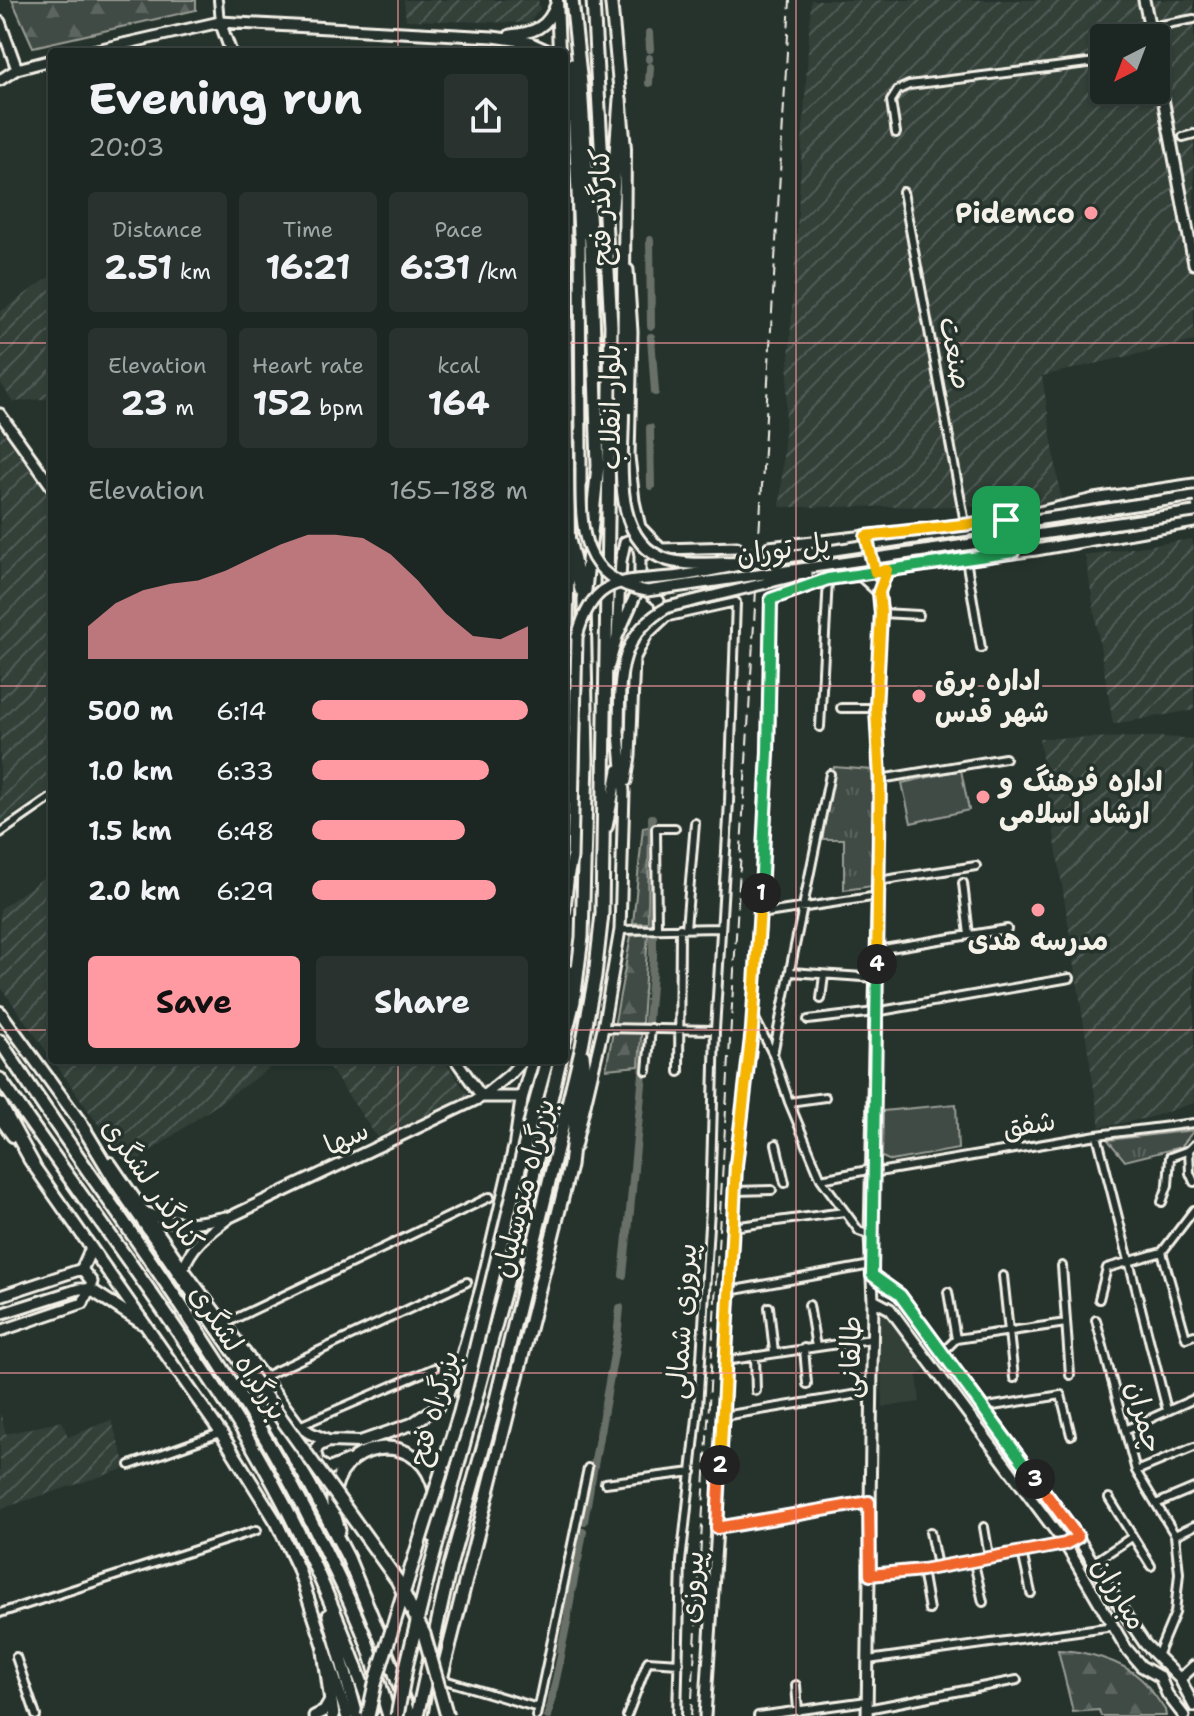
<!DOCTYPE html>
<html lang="en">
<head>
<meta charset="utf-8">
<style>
	:root { --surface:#1c2622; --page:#29322f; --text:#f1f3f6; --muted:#a0a5a5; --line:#3a4340; --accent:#ff9aa2 }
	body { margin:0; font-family:"Shantell Sans","Playpen Sans Arabic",sans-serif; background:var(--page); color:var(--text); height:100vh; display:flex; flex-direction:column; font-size:30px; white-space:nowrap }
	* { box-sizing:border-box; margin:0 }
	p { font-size:26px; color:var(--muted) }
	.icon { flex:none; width:44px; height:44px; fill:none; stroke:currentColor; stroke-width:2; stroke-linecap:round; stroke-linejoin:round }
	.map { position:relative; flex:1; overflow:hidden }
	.panel { position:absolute; left:48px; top:48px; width:520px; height:1016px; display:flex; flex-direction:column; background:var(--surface); border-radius:8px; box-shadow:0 2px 6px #0004,0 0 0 2px var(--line) }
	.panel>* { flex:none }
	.needle { width:52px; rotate:222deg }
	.buttons { position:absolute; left:1090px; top:24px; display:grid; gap:16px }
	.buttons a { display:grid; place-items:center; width:80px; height:80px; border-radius:8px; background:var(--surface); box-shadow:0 2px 6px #0004,0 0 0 2px var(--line); font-size:40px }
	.pin { position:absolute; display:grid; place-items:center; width:68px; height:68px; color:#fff; margin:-34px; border-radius:16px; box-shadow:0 4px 12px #0006 }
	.km { position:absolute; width:40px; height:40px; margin:-20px; border-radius:50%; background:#222; color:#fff; font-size:22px; line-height:40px; text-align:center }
	.round { display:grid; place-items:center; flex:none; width:84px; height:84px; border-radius:8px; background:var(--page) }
	.overview { display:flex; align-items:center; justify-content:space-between; height:136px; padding:0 40px }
	h1 { font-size:44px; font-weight:700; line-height:60px }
	.metrics { display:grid; grid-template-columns:repeat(3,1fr); gap:12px; height:136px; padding:8px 40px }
	.metrics div { display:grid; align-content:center; border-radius:8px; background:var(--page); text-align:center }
	.metrics b { font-size:34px; font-weight:700 }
	.metrics small { font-size:22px; font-weight:400 }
	.metrics p { font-size:22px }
	.chart { height:224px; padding:16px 40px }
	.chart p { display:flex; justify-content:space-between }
	.chart svg { width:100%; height:144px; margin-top:8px; fill:var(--accent); opacity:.7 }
	.primary-button { display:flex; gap:16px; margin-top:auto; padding:16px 40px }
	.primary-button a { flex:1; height:92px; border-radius:8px; background:var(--accent); color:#111; font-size:32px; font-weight:700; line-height:92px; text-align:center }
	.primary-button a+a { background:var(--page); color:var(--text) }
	ul { padding:0 40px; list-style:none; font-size:26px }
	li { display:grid; grid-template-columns:128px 96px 1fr; align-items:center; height:60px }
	li i { height:20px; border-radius:10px; background:var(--accent) }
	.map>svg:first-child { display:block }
	.built { fill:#333f39 }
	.industrial { fill:url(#industrial-furrows); fill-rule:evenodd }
	.green { fill:#414b45; stroke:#9a9e96; stroke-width:2 }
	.forest { fill:url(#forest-firs); stroke:#9a9e96; stroke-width:2 }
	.park { fill:url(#park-tufts); stroke:#9a9e96; stroke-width:2 }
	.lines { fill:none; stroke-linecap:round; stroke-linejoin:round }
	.canal { stroke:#676f68; stroke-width:8 }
	.secondary-tunnel { stroke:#455049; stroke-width:9; stroke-dasharray:9 4.5; stroke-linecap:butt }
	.street-casing { stroke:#f4f1e8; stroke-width:12 }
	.secondary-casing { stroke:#f4f1e8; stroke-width:15 }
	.primary-casing { stroke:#f4f1e8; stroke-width:16 }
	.highway-casing { stroke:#f4f1e8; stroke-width:17 }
	.street { stroke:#26332d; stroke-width:6 }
	.secondary { stroke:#26332d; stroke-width:9 }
	.primary { stroke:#26332d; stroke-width:10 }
	.highway { stroke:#26332d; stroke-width:11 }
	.rail { stroke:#f4f1e8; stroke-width:2; stroke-dasharray:12 6; stroke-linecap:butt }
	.secondary-bridge-casing { stroke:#f4f1e8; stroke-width:15; stroke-linecap:butt }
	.primary-bridge-casing { stroke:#f4f1e8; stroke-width:16; stroke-linecap:butt }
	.highway-bridge-casing { stroke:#f4f1e8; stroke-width:17; stroke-linecap:butt }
	.secondary-bridge { stroke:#26332d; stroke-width:9 }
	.primary-bridge { stroke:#26332d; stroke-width:10 }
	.highway-bridge { stroke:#26332d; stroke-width:11 }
	.split-1-casing { stroke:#fff; stroke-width:16 }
	.split-2-casing { stroke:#fff; stroke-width:16 }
	.split-3-casing { stroke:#fff; stroke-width:16 }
	.split-4-casing { stroke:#fff; stroke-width:16 }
	.split-5-casing { stroke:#fff; stroke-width:16 }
	.split-1 { stroke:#22a559; stroke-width:10 }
	.split-2 { stroke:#f5b400; stroke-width:10 }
	.split-3 { stroke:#f0652b; stroke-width:10 }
	.split-4 { stroke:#22a559; stroke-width:10 }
	.split-5 { stroke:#f5b400; stroke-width:10 }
	.grid { fill:none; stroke:#ff9aa2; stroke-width:2; stroke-opacity:0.55 }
	.poi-dot { fill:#ff9aa2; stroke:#26332d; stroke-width:3 }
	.labels { text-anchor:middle; stroke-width:7; stroke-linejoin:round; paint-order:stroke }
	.street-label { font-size:28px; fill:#f4f1e8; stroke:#26332d }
	.poi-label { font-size:28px; font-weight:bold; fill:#f4f1e8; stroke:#26332d; text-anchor:start }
</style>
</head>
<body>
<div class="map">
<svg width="1194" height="1716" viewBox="0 0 1194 1716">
	<defs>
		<pattern id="industrial-furrows" width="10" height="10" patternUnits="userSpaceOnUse" patternTransform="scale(2)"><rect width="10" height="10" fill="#333f39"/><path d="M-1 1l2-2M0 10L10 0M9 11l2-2" fill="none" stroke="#515b56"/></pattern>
		<pattern id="forest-firs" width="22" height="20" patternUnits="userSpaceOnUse" patternTransform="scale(2)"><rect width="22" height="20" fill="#414b45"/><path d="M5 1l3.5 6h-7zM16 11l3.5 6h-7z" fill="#5d6560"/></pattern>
		<pattern id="park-tufts" width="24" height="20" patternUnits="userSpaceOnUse" patternTransform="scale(2)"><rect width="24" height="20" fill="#414b45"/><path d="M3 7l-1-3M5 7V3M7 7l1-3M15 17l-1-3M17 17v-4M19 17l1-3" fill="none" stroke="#5d6560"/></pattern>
	</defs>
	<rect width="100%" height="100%" fill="#26332d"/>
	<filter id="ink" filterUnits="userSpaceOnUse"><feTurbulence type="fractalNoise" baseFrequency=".0125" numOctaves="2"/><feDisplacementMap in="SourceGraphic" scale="16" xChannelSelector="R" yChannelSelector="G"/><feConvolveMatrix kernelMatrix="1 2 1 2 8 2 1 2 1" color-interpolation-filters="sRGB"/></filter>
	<g filter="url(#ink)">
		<path class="built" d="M878,1311H883L925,1370L917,1376L920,1402L883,1407Z"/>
		<path class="industrial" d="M404,0H538L540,9L529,23L406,20Z
			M811,0H1194V341L1042,376L1062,506L780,507ZM1104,38H1156V90H1104Z
			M52,275V398L13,402L0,382V312Z
			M0,429L52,499V788L0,824Z
			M1192,539L1194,550V710L1113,724L1085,555Z
			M1165,737L1194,739V1103L1148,1118L1100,1127L1039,738Z
			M52,872V1059L0,986V909Z
			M53,1060H281L128,1167Z
			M324,1060H444L469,1096L377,1137Z
			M0,1412L6,1434L62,1421L68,1437L111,1420L127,1468L0,1509Z"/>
		<path class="green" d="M961,770L969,810L911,823L902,783Z
			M956,1104L958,1149L891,1161L882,1157L883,1111Z"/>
		<path class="forest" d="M12,0H196V10L33,47Z
			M649,826L648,923H633L643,827Z
			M648,934L639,1066L606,1069L631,936Z
			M1058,1650C1084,1651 1121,1660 1141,1679C1150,1687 1158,1700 1165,1710L1166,1716H1101L1099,1710L1073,1712Z"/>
		<path class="park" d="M834,767L872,770L873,886L844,890V839H822Z
			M1194,1130L1181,1147L1125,1161L1108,1140Z"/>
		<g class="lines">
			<path class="canal" d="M649,33L650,49
				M649,58V59
				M649,83L650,67
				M650,240L651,326
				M651,337L655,392
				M650,428L651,486
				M652,818L653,864
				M653,868V896
				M652,925L653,898
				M653,934V958
				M648,1022L653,961
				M628,1232L646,1042
				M623,1275L627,1236
				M618,1328L620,1308
				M591,1482L618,1332
				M584,1521L590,1487
				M578,1560L583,1532
				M572,1590L577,1563
				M568,1614L571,1595
				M561,1651L568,1617
				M548,1716L561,1656"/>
			<path class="secondary-tunnel" d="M736,551L769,550"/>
			<g class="street-casing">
				<path id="street" d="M218,0L220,22
					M1150,27L1194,19
					M896,133L891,101L898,90L909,85L1104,61
					M1183,137L1194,134
					M903,192L965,523
					M966,559L981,648
					M640,585H664
					M881,613L919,615
					M664,618L736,602L729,802L715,1030L710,1209L698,1409L681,1562L677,1716
					M841,708H876
					M820,727L828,579
					M880,779L1005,758
					M0,833L52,797
					M878,881L976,866
					M963,883L969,935
					M760,914L878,896
					M657,928L656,828H675
					M686,928L695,823
					M620,930L719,928
					M877,950L1007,929
					M791,972L877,978
					M821,999L824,975
					M754,1017L773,1054L789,1102L821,1179L859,1231L870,1235
					M808,1020L875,1012L1070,978
					M603,1028L715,1030
					M773,1054L830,774
					M647,1071L651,1028
					M679,1072L680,928
					M789,1102L825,1097
					M1097,1135L1167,1410
					M776,1144L785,1183
					M1194,1145L1189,1150L1190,1173L1194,1182
					M872,1173L1097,1135L1194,1123
					M821,1179L873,1169
					M734,1191L772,1190
					M1162,1202L1168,1185L1170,1157L1189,1150
					M732,1227L844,1212
					M1162,1252L1186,1338L1194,1335
					M1062,1266L1070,1375
					M1003,1276L1014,1378
					M729,1291L871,1265
					M948,1292L956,1339
					M1099,1299L1107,1268L1162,1252L1194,1210
					M809,1305L816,1347
					M769,1307L774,1352
					M1096,1320L1136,1471L1175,1535L1179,1573L1175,1613L1157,1656
					M224,1324L490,1197
					M804,1348L807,1384
					M942,1353L956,1339L1066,1323
					M755,1356L756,1391
					M725,1361L871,1339
					M263,1377L467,1282
					M981,1408L1061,1395L1071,1435
					M723,1416L871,1392
					M299,1426L434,1368
					M1125,1430L1194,1399
					M130,1465L220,1433
					M1136,1471L1194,1447
					M605,1483L692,1472
					M1109,1498L1151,1566
					M1156,1504L1194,1488
					M984,1527L989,1556
					M717,1528L869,1502
					M930,1532L937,1566
					M1175,1535L1194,1526
					M1022,1552L1031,1593
					M973,1559L983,1602
					M1093,1563L1132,1537
					M922,1570L929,1610
					M870,1575L922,1570L1065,1544
					M0,1613L257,1530
					M16,1657L36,1716
					M868,1660L1114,1626
					M441,1679L538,1708
					M796,1685L798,1711
					M867,1709L1017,1680
					M536,1716L588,1468
					M627,1716L648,1661L679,1663
					M758,1716L867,1701"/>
			</g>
			<g class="secondary-casing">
				<path id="secondary" d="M1144,0L1152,38
					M0,22L17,69
					M220,22L231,52
					M510,35C533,33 548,28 556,4
					M88,52L220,22L493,37L529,42L551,52
					M1156,61L1194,264
					M0,80L17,69L52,60
					M580,235L581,467
					M628,270L632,332L629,456L634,501L640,527L661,549L737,547
					M0,414L52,487
					M769,547L1006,520L1094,499L1194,484
					M860,575L879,592
					M617,637L621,561L625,542L630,540C638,543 639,548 640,556
					M608,669L617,637L640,585
					M626,781L630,756L634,659L647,634L664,618L659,601L640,585V556L655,551
					M607,827L618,770
					M456,1060L482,1097
					M482,1097H522
					M575,1147L603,1028L620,930L624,792L619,732
					M145,1212C180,1228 190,1224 226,1217
					M183,1269C192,1244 209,1233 230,1217L482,1097L509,1075L523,1060
					M872,1275L900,1295L1073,1530L1130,1622L1145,1644L1180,1679L1194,1706
					M0,1296L82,1269L92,1282L83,1303L0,1331
					M873,1300L890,1309L1065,1544L1126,1648L1141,1666L1160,1677
					M0,1314L79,1289H90
					M1160,1677L1167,1694L1184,1716
					M1180,1679L1194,1666
					M314,1716L324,1711L331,1699
					M705,1716L717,1528L736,1165L752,1030L760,914L768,752L771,599L828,579L1036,550L1194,522
					M867,1716L873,1300L870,1235L880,779L876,708L881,613L879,592L887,570"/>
			</g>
			<g class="primary-casing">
				<path id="primary" d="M557,0L559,52
					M611,0L625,148L623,413
					M564,119L569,540L564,818
					M564,853L568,878L564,911
					M0,1012L86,1130
					M0,1118L13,1136
					M29,1159L221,1433L277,1523L298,1568L347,1716
					M110,1163L183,1269L299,1426L310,1433L328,1441L360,1442L412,1424L437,1407L448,1392L463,1353L482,1286L515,1145L522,1097L533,1060
					M82,1269L91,1249
					M90,1289L142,1323
					M328,1441L318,1446L315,1452L318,1463L329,1469L348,1461"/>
			</g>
			<g class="highway-casing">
				<path id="highway" d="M572,65L580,235
					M612,207L620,99
					M569,540L581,590
					M564,1001L572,972
					M0,1041C109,1209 236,1365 323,1546C339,1579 356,1612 368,1646C376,1669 382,1693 389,1716
					M564,1042L574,1001L582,937L587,760L584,600L598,466L591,246L581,84L572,0
					M0,1079C76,1190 157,1296 229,1408C289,1502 336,1606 371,1710
					M0,1104L33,1164
					M533,1111L547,1060
					M81,1124L118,1185L250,1375
					M262,1378V1403L310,1485L348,1558L395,1673L409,1716
					M339,1530C336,1521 332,1510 333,1500C337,1440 414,1430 432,1481C439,1498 436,1518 433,1536
					M429,1573L517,1245L560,1060
					M329,1615L357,1716
					M324,1651L333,1716
					M417,1716L450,1566L493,1412L582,1046L595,976L602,914L611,325L593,0
					M435,1716L441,1679L570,1166L575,1116L585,1072L583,1055"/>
			</g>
			<use href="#street" class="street"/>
			<use href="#secondary" class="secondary"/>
			<use href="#primary" class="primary"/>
			<use href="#highway" class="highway"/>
			<path class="rail" d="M691,1716L790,0"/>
			<g class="secondary-bridge-casing">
				<path id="secondary-bridge" d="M581,467C581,524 577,579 647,591L1194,512
					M619,732C620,679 616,636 668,607L807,573
					M568,878L572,858L577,637C594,571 627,583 680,576C702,573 725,568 748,563L1194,496"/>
			</g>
			<g class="primary-bridge-casing">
				<path id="primary-bridge" d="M623,413C623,459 610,543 668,560C693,567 723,562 748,563"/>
			</g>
			<g class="highway-bridge-casing">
				<path id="highway-bridge" d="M250,1375L397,1580L424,1634L447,1716
					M368,1716L375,1684L460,1412L533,1111
					M397,1716L407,1663L429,1573"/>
			</g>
			<use href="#secondary-bridge" class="secondary-bridge"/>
			<use href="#primary-bridge" class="primary-bridge"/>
			<use href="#highway-bridge" class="highway-bridge"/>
		</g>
	</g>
	<g class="lines" filter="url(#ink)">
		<g class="split-1-casing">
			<path id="split-1" d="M761,893L768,752L771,599L828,579L1013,552L1006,520"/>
		</g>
		<g class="split-2-casing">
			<path id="split-2" d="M720,1465L736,1165L752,1030L761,893"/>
		</g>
		<g class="split-3-casing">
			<path id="split-3" d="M720,1465L717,1528L869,1502L870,1575L922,1570L1022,1552L1065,1544L1078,1537L1035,1479"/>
		</g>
		<g class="split-4-casing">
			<path id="split-4" d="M877,964L872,1275L900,1295L1035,1479"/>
		</g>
		<g class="split-5-casing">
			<path id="split-5" d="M877,964L880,779L876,708L881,613L879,592L887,570L875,572L866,536L1006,520"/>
		</g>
		<use href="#split-1" class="split-1"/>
		<use href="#split-2" class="split-2"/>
		<use href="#split-3" class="split-3"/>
		<use href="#split-4" class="split-4"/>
		<use href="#split-5" class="split-5"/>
	</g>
	<path class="grid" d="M398,0V52M796,0V1716M0,343H52M564,343H1194M0,686H52M564,686H1194M0,1030H52M564,1030H1194M398,1060V1716M0,1373H1194"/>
	<g class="poi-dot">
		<circle cx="1091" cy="213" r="8"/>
		<circle cx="919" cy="696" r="8"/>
		<circle cx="983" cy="797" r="8"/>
		<circle cx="1038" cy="910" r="8"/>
	</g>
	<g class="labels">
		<g class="street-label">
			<text transform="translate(600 207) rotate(-91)" y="10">کنارگذر فتح</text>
			<text transform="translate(956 353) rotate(79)" y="10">صنعت</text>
			<text transform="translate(610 407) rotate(-90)" y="10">بلوار انقلاب</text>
			<text transform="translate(783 548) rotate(-8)" y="10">پل توران</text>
			<text transform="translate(1029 1124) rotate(-10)" y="10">شفق</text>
			<text transform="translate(346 1137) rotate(-25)" y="10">سها</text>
			<text transform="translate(153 1184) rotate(55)" y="10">کنارگذر لشگری</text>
			<text transform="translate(523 1188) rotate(-76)" y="10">بزرگراه متوسلیان</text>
			<text transform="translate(681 1321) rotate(-86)" y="10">پیروزی شمالی</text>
			<text transform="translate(239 1352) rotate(57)" y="10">بزرگراه لشگری</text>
			<text transform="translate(850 1357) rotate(-89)" y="10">طالقانی</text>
			<text transform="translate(433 1408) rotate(-74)" y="10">بزرگراه فتح</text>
			<text transform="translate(1145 1417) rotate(75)" y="10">چمران</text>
			<text transform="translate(691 1587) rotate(-86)" y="10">پیروزی</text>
			<text transform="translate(1120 1593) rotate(59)" y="10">مبارزان</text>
		</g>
		<g class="poi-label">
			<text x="1075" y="223" text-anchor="end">Pidemco</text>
			<text x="935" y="690">اداره برق<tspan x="935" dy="32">شهر قدس</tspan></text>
			<text x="999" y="791">اداره فرهنگ و<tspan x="999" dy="32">ارشاد اسلامی</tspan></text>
			<text x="1038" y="950" text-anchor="middle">مدرسه هدی</text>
		</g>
	</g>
</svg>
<div class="buttons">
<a><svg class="needle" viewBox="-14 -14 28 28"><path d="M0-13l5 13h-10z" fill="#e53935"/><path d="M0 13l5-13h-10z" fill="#a0a5a5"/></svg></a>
</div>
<div class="pin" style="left:1006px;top:520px;background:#1e9e55"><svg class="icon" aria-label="arrive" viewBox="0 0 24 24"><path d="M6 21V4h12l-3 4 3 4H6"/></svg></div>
<b class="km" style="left:761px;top:893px">1</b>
<b class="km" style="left:720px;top:1465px">2</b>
<b class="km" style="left:1035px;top:1479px">3</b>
<b class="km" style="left:877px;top:964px">4</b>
<section class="panel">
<div class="overview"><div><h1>Evening run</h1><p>20:03</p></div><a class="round"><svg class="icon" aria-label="share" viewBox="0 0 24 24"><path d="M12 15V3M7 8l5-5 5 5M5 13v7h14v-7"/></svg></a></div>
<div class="metrics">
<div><p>Distance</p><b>2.51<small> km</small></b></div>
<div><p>Time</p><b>16:21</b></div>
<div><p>Pace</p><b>6:31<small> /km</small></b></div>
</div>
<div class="metrics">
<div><p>Elevation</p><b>23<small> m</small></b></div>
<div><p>Heart rate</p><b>152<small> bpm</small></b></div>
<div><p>kcal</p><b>164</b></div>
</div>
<div class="chart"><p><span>Elevation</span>165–188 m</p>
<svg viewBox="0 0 160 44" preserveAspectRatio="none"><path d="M0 44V34L10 27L20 23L30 21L40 20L50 17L60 13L70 9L80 6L90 6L100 7L110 12L120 20L130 30L140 37L150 38L160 34V44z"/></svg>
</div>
<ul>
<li><b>500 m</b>6:14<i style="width:100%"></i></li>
<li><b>1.0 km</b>6:33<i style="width:82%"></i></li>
<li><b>1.5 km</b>6:48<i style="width:71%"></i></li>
<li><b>2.0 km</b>6:29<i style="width:85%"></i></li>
</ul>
<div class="primary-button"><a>Save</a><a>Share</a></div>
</section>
</div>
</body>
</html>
